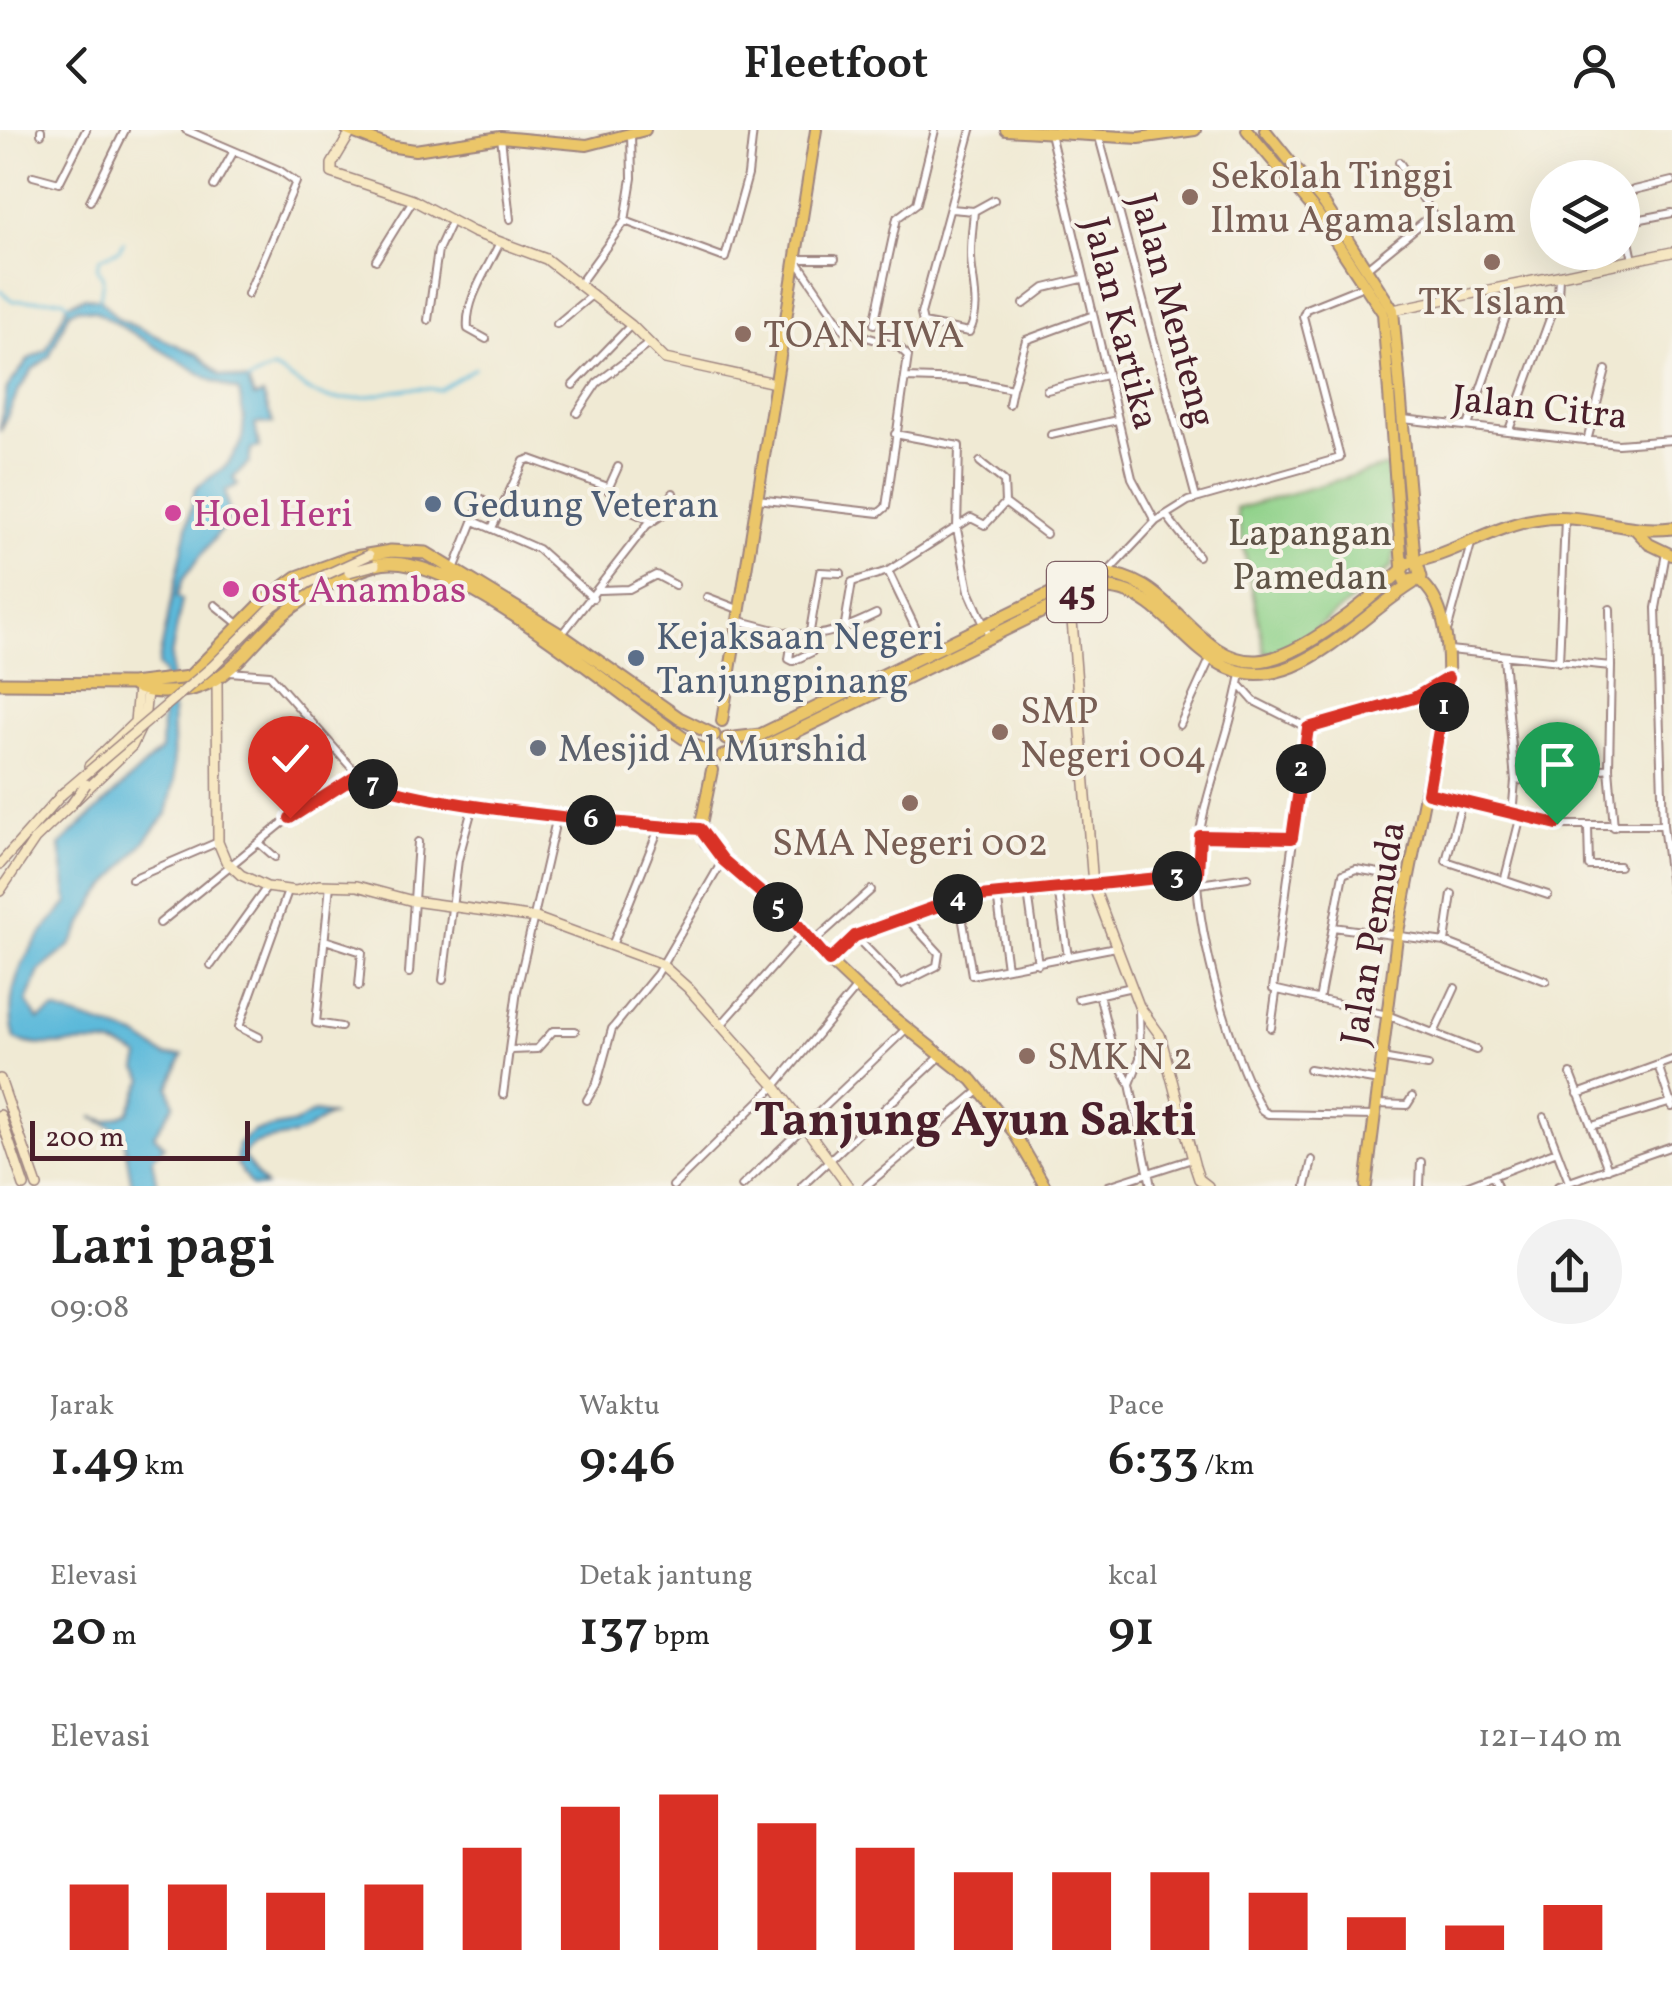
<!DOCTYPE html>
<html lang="id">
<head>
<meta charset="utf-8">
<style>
	:root { --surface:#fff; --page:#f2f2f2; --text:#222; --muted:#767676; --accent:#d93025 }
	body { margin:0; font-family:Vollkorn,serif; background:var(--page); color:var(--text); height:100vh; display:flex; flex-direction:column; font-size:38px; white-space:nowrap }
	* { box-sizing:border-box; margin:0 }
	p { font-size:32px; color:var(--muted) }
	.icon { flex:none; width:55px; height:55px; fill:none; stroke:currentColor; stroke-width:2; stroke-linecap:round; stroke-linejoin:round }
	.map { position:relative; height:1056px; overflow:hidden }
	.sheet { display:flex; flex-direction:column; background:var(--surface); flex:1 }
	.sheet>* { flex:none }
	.controls { position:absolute; left:1530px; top:30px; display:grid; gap:20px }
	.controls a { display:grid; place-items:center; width:110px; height:110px; border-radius:50%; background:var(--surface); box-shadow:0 10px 40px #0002; font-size:50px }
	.scale { position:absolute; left:30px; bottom:25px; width:220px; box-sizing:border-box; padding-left:10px; border:5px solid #4a1f2b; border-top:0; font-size:28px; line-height:35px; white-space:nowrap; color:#4a1f2b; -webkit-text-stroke:8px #f7f3e8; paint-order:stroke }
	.pin { position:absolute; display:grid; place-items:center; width:85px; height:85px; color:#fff; margin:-102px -42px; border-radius:50% 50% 50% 0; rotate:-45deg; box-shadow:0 0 10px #0007 }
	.pin .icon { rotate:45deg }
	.km { position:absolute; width:50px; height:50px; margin:-25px; border-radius:50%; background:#222; color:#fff; font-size:28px; line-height:50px; text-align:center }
	.round { display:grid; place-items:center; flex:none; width:105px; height:105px; border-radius:52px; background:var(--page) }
	.headline { display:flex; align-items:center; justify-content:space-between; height:170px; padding:0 50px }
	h1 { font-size:55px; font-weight:600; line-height:75px }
	.stats { display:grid; grid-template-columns:repeat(3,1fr); gap:15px; height:170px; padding:10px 50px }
	.stats div { display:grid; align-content:center }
	.stats b { font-size:50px; font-weight:600 }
	.stats small { font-size:28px; font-weight:400 }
	.stats p { font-size:28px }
	.chart { height:280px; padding:20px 50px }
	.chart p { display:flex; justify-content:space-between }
	.chart svg { width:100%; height:180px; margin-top:10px; stroke:var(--accent); stroke-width:6 }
	header { display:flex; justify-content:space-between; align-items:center; height:130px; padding:0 50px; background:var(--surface); font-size:45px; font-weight:600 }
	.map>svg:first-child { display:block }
	.green { fill:#8fd189; stroke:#6c785a; stroke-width:2.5 }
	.water { fill:#5cb9da; stroke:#536c82; stroke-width:2.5 }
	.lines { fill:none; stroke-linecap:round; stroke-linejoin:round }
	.stream { stroke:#5cb9da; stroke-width:2.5 }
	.street-casing { stroke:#9d8480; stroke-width:10 }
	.secondary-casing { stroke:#9d8480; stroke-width:12 }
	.primary-casing { stroke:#9d8480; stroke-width:14 }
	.highway-casing { stroke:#9d8480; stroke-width:15 }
	.street { stroke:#fff; stroke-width:6 }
	.secondary { stroke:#f7e8c3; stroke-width:9 }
	.primary { stroke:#ebc669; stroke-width:10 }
	.highway { stroke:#ebc669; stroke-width:11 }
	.secondary-bridge-casing { stroke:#9d8480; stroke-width:12; stroke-linecap:butt }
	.secondary-bridge { stroke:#f7e8c3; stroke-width:9 }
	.route-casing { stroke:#fff; stroke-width:20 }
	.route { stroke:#d93025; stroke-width:12 }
	.education-dot { fill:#8d6e63; stroke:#f7f3e8; stroke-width:4 }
	.service-dot { fill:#5c6f8a; stroke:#f7f3e8; stroke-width:4 }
	.hotel-dot { fill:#d1479c; stroke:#f7f3e8; stroke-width:4 }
	.worship-dot { fill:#6b7280; stroke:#f7f3e8; stroke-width:4 }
	.labels { text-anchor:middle; stroke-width:8; stroke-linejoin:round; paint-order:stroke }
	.shield { fill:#f7f3e8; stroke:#7e5f64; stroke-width:2.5 }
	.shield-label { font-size:35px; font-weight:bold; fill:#4a1f2b }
	.education-label { font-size:38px; fill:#785e54; stroke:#f7f3e8; text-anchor:start }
	.street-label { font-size:38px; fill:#4a1f2b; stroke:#f7f3e8 }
	.service-label { font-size:38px; fill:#4e5e75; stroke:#f7f3e8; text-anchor:start }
	.hotel-label { font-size:38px; fill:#b23c85; stroke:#f7f3e8; text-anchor:start }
	.park-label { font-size:38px; fill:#5f5447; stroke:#f7f3e8 }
	.worship-label { font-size:38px; fill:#5b616d; stroke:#f7f3e8; text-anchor:start }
	.district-label { font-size:48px; font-weight:bold; fill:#4a1f2b; stroke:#f7f3e8 }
</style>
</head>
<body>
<header><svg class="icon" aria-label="back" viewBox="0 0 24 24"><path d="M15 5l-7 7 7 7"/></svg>Fleetfoot<svg class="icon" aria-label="person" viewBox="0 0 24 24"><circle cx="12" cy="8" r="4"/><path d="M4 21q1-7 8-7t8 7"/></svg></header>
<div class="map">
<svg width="1672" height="1056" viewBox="0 0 1672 1056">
	<rect width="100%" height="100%" fill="#f7f3e8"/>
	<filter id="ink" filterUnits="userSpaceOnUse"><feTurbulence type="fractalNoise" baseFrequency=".01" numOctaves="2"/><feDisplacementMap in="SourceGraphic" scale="20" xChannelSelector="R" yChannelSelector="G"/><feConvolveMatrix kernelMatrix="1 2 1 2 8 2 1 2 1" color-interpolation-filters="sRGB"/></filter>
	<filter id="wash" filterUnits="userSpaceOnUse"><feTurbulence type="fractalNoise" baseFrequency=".0048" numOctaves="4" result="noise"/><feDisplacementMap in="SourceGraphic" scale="40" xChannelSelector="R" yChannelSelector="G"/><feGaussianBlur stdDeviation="2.25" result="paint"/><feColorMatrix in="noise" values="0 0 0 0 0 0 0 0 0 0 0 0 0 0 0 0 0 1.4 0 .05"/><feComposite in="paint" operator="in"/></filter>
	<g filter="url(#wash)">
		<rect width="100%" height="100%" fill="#f0ead4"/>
		<path class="green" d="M1387,336L1396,417L1392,437L1295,516L1265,524L1236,379Z"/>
		<path class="water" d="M85,167L100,169L118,189L199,225L220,245L248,251L254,267L263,265L273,293L255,294L259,317L251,319L249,333L233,348L238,355L225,361L230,388L183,449L177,466L182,470L171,526L174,652L167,684L96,770L71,815L39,841L27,872L38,890L55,880L136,906L166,926L183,925L169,957L174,974L154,1005L164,1016L152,1029L157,1056H132L123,1002L92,987L107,991L128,983L144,949L137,939L140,927C99,898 53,926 15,909C0,854 32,811 68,773L60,715L161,620L164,544L158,536L195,359L227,335L242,312L244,289L239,262L213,251L95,181L78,178L69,182L49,227L33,239L19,260L0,302L7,258L29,229L46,220L68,174Z
			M314,982L331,985C320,989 313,997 303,1002C283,1012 255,1004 243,1026L265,1056H251L236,1033L238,1014L254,1001L296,993Z"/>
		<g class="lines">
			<path class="stream" d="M0,161L13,171L63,169L68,174
				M100,169L103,148L97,138L100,128L119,120L124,111
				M248,251L273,239C290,245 304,261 321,266C360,278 399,251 439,260L475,238"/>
		</g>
	</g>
	<g filter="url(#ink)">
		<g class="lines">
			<g class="street-casing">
				<path id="street" d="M186,0L279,40L296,52L248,164
					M971,0L921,184L923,193L969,202C983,177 970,148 971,122C971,108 973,94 974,81
					M1050,3L1132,348L1155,391
					M41,4V0
					M501,7L510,89
					M1099,7L1196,368
					M33,46L59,53L86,0
					M214,56L234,21
					M1622,63L1672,51
					M90,71L125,0
					M1622,77L1633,130
					M951,79L974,81L994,70
					M625,91L632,48L631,3
					M1626,92L1672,83
					M797,129H835
					M376,130L413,70
					M1368,137L1433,84L1399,32
					M580,153L625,91L725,128L748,45L753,0
					M1024,174L1045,158L1082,149
					M428,190L438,120L451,92
					M557,194L593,164
					M874,194L897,88L917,73L935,0
					M486,209L468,199C465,169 488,139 500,112
					M905,248L967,250L1012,259L1026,210L1091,186
					M573,255L631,195
					M1047,260L1106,245
					M1009,274L1012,259
					M577,283L597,253L647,215
					M1403,289L1618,314L1672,310
					M1468,296L1507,183
					M1509,300L1558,167L1559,146
					M895,304L959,316L957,399L969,461L989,506
					M1051,305L1117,290
					M1587,311L1606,240
					M608,359L618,337
					M757,369L879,383L886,377L908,226L899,217L844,200L797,131
					M1005,373L1046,404
					M1166,385L1198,426
					M474,391L538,419L593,468
					M492,398L524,331L530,329L605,356L621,377L652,391
					M1666,423L1656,478L1663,695L1672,764
					M455,437L482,369
					M888,441L928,524
					M1107,443L1156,391L1188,371L1340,328L1303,186L1306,179L1366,155
					M599,460L629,459L656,445L675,455
					M707,467L738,479
					M215,475L241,496
					M1610,479L1611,536
					M737,490C803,507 812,515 876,484
					M1448,498L1471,414
					M844,500L852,452L888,441L971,388L985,395L1005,373L1004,351L980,332
					M562,504L647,395L665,383L673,363
					M793,504L789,529L793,531L812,522L816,508
					M809,507L820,442L841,443
					M1449,520L1611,536L1609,638L1614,697
					M1504,528L1515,651L1512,685
					M1559,532L1565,389
					M229,542L270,545L358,645L380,657L557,686L700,699
					M1241,543C1232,601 1206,656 1198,714C1189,782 1229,921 1262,980L1268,984L1375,986
					M1239,554L1254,571L1308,598L1414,567L1447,549
					M1180,595L1210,529
					M1308,598L1273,859L1387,885L1476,920
					M1515,651L1609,638
					M1428,663L1557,695H1662
					M1462,671L1446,731L1548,765
					M1588,697L1589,736H1619
					M1200,706L1291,708
					M259,713L275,727
					M1505,748L1520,689
					M132,749L218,712
					M1199,754L1248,747
					M330,755L316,893L341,897
					M1058,758L1068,827
					M1028,762L1038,834
					M997,764L1007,838
					M959,768L972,845L1116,817
					M160,793L290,687L358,645
					M1333,797L1445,812L1546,851
					M855,806L901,854L937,836L939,823L904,785
					M325,810L362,822L359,856
					M1445,812L1452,764
					M613,813L660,696
					M811,814L871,760
					M829,831L855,805L959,768L1198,743
					M211,835L267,757
					M409,843L418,712
					M443,850L458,730L474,672
					M1099,864L1114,925L1130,954
					M1078,869L1132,857
					M1319,870L1343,744L1356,739L1408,748
					M1139,878L1140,928L1130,954L1151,1056
					M722,894L802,804
					M1271,898L1276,863
					M1435,901L1455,858
					M259,907L239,897L288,761
					M511,920L537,919L553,901H575
					M1382,928L1428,936
					M1658,935L1672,977
					M1309,939L1379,951
					M1571,944L1608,1039
					M1578,964L1672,930
					M503,965L517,860L557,686
					M587,970L597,953L612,899L657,844L723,730
					M1377,974L1407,975L1412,967
					M1544,987L1569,1052
					M1592,996L1672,972
					M1493,1046L1497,1056
					M673,1056L775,956L857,857
					M742,1056L907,898
					M802,1056L943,924
					M866,1056L980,960
					M1108,1056L1192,1029
					M1306,1056L1312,1030
					M1420,1056L1421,1032
					M1466,1056L1557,1021
					M1558,1056L1672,1016"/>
			</g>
			<g class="secondary-casing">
				<path id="secondary" d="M351,2L332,34V43L413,70L473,102L546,129L631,195L665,229L775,253
					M1393,180L1672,122
					M1070,465L1093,755L1139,876L1160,905L1195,1037L1199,1049L1208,1056
					M217,551L218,712L226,731L241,745L267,757L295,761L319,755L357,756L413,771L536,788L661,834L688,858L775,956L848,1056
					M89,636L135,592L138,558
					M0,734L64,662
					M0,761L35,709L132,616L144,591L147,562
					M0,949L37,1056
					M0,985L24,1056"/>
			</g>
			<g class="primary-casing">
				<path id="primary" d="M347,0L388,16L415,20L501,7L587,15L645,0
					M1006,0L1139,8L1195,0
					M1247,0L1317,83L1383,183L1402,437
					M1265,0L1325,75L1393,180L1415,432
					M1636,400L1649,414L1672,425
					M722,591L816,0
					M712,640L700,699L706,712L796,793L811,814L864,864L972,950L1013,1001L1045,1056
					M1366,1056L1397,807L1448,548C1449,518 1446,470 1419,450"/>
			</g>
			<g class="highway-casing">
				<path id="highway" d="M1417,433L1421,447L1405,451L1401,441L1406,433C1453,426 1493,395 1540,389C1585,382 1627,404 1672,398
					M0,553L131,554L189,547L263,472L297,447L349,428L391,421L426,423L561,505L679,588L714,605
					M131,554C143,561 152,562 167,562C231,563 248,508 294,476C317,460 351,442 376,435C456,413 635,584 709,624
					M726,609L760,605L1091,444C1170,437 1192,534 1257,531C1300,529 1369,470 1401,441
					M723,626L766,616L1086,460C1175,439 1192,577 1293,536C1336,518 1373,478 1413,453"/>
			</g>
			<use href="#street" class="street"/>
			<use href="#secondary" class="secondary"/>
			<use href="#primary" class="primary"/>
			<use href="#highway" class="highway"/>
			<g class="secondary-bridge-casing">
				<path id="secondary-bridge" d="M349,442L375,435
					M61,665L213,536L273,476L308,453L369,425
					M71,675L86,654"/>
			</g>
			<use href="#secondary-bridge" class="secondary-bridge"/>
		</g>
	</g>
	<g class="lines" filter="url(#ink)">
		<g class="route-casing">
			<path id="route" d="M290,688L358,645C395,676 640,695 700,699L723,730L796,793L829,831L855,806L960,768L1198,744L1200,706L1292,708L1308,598L1414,568L1448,548L1428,663L1557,694"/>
		</g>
		<use href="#route" class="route"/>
	</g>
	<g class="education-dot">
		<circle cx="1190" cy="67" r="10"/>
		<circle cx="1492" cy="132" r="10"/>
		<circle cx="743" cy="204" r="10"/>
		<circle cx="1000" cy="602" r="10"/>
		<circle cx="910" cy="673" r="10"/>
		<circle cx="1027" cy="926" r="10"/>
	</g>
	<g class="service-dot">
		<circle cx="433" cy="374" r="10"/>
		<circle cx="636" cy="528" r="10"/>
	</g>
	<g class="hotel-dot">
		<circle cx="173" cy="383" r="10"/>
		<circle cx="231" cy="459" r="10"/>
	</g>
	<circle class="worship-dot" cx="538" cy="618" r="10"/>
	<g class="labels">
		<rect class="shield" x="1047" y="432" width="60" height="60" rx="8"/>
		<g class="shield-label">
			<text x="1077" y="474">45</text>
		</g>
		<g class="education-label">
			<text x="1210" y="58">Sekolah Tinggi<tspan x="1210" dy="44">Ilmu Agama Islam</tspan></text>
			<text x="1492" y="184" text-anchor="middle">TK Islam</text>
			<text x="763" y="217">TOAN HWA</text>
			<text x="1020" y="593">SMP<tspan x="1020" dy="44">Negeri 004</tspan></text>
			<text x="910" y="725" text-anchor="middle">SMA Negeri 002</text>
			<text x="1047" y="939">SMK N 2</text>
		</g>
		<g class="street-label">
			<text transform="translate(1174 180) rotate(75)" y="13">Jalan Menteng</text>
			<text transform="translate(1122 193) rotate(76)" y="13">Jalan Kartika</text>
			<text transform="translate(1540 276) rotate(6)" y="13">Jalan Citra</text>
			<text transform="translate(1372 803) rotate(-80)" y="13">Jalan Pemuda</text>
		</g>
		<g class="service-label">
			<text x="453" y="387">Gedung Veteran</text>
			<text x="656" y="519">Kejaksaan Negeri<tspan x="656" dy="44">Tanjungpinang</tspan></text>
		</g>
		<g class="hotel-label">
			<text x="193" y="396">Hoel Heri</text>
			<text x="251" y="472">ost Anambas</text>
		</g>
		<g class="park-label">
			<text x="1310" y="415">Lapangan<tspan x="1310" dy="44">Pamedan</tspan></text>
		</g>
		<g class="worship-label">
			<text x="558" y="631">Mesjid Al Murshid</text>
		</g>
		<g class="district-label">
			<text x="975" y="1005">Tanjung Ayun Sakti</text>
		</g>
	</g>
</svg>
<div class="controls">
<a><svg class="icon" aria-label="layers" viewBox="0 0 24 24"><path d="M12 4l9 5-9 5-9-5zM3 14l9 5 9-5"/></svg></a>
</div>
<div class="scale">200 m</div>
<div class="pin" style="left:1557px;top:694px;background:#1e9e55"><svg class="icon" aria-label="arrive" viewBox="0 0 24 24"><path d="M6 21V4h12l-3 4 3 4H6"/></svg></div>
<div class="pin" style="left:290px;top:688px;background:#d93025"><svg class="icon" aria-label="check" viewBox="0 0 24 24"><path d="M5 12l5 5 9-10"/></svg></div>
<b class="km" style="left:1444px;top:577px">1</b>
<b class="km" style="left:1301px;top:639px">2</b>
<b class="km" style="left:1177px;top:746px">3</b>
<b class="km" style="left:958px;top:769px">4</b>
<b class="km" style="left:778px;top:777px">5</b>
<b class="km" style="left:591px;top:690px">6</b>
<b class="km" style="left:373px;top:654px">7</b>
</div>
<section class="sheet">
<div class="headline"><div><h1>Lari pagi</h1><p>09:08</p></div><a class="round"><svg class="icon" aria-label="share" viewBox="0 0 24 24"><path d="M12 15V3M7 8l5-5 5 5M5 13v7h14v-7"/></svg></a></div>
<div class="stats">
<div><p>Jarak</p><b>1.49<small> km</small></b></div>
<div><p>Waktu</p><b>9:46</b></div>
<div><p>Pace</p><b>6:33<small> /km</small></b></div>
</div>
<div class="stats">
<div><p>Elevasi</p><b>20<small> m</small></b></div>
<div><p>Detak jantung</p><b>137<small> bpm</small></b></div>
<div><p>kcal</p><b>91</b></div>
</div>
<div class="chart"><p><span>Elevasi</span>121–140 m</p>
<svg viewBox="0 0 160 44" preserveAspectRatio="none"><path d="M5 44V28M15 44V28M25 44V30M35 44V28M45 44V19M55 44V9M65 44V6M75 44V13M85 44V19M95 44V25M105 44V25M115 44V25M125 44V30M135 44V36M145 44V38M155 44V33"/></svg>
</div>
</section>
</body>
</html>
